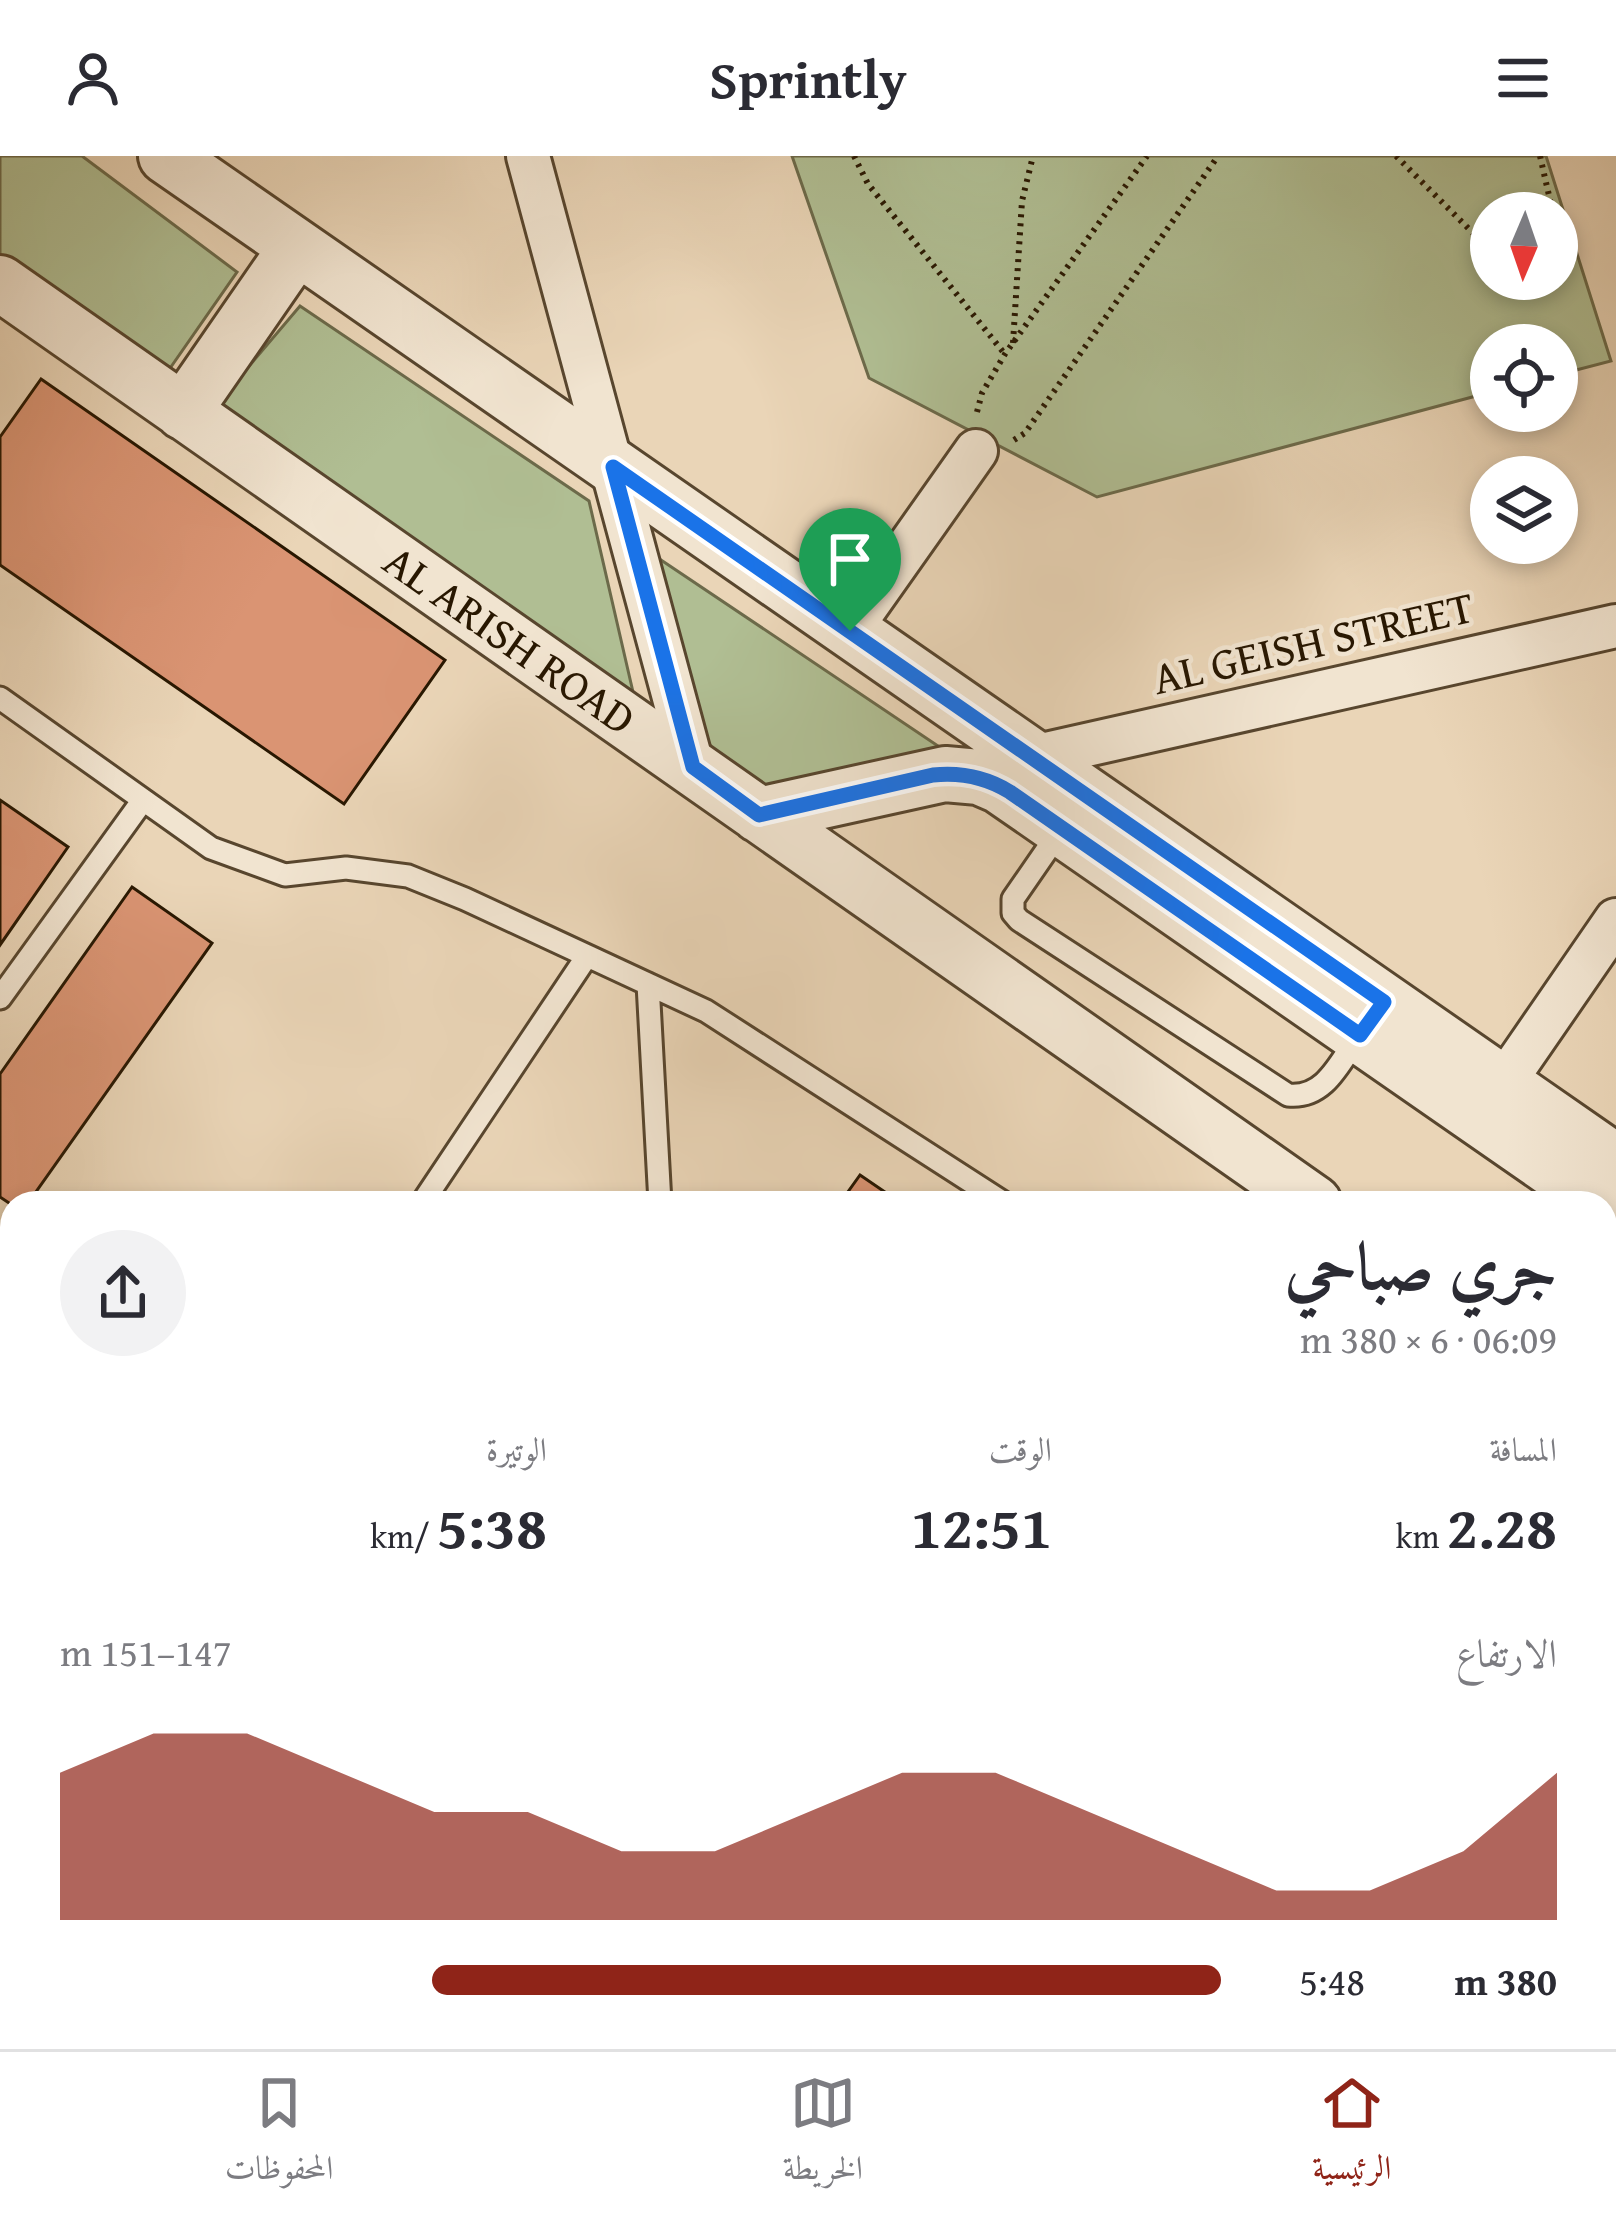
<!DOCTYPE html>
<html lang="ar">
<head>
<meta charset="utf-8">
<style>
	:root { --surface:#fff; --page:#f2f2f3; --text:#2b2b33; --muted:#7c7c81; --line:#e1e1e2; --accent:#8f2418 }
	body { margin:0; font-family:"Gentium Book Plus",Amiri,serif; background:var(--page); color:var(--text); direction:rtl; height:100vh; display:flex; flex-direction:column; font-size:45px; white-space:nowrap }
	* { box-sizing:border-box; margin:0 }
	p { font-size:39px; color:var(--muted) }
	.icon { flex:none; width:66px; height:66px; fill:none; stroke:currentColor; stroke-width:2; stroke-linecap:round; stroke-linejoin:round }
	.map { position:relative; flex:1; overflow:hidden; direction:ltr }
	.side { position:absolute; left:0px; top:1035px; width:1617px; height:858px; display:flex; flex-direction:column; background:var(--surface); border-radius:36px 36px 0 0; box-shadow:0 6px 18px #0003; direction:rtl }
	.side>* { flex:none }
	.needle { width:78px; rotate:182deg }
	.buttons { position:absolute; left:1470px; top:36px; display:grid; gap:24px }
	.buttons a { display:grid; place-items:center; width:108px; height:108px; border-radius:50%; background:var(--surface); box-shadow:0 6px 18px #0003; font-size:60px }
	.pin { position:absolute; display:grid; place-items:center; width:102px; height:102px; color:#fff; margin:-123px -51px; border-radius:50% 50% 50% 0; rotate:-45deg; box-shadow:0 0 12px #0007 }
	.pin .icon { rotate:45deg }
	.round { display:grid; place-items:center; flex:none; width:126px; height:126px; border-radius:63px; background:var(--page) }
	.overview { display:flex; align-items:center; justify-content:space-between; height:204px; padding:0 60px }
	h1 { font-size:66px; font-weight:800; line-height:90px }
	.stats { display:grid; grid-template-columns:repeat(3,1fr); gap:18px; height:204px; padding:12px 60px }
	.stats div { display:grid; align-content:center }
	.stats b { font-size:60px; font-weight:800 }
	.stats small { font-size:33px; font-weight:400 }
	.stats p { font-size:33px }
	.chart { height:336px; padding:24px 60px }
	.chart p { display:flex; justify-content:space-between }
	.chart svg { width:100%; height:216px; margin-top:12px; fill:var(--accent); opacity:.7 }
	ul { padding:0 60px; list-style:none; font-size:39px }
	li { display:grid; grid-template-columns:192px 144px 1fr; align-items:center; height:90px }
	li i { height:30px; border-radius:15px; background:var(--accent) }
	header { display:flex; justify-content:space-between; align-items:center; height:156px; padding:0 60px; background:var(--surface); font-size:54px; font-weight:800 }
	.menu { display:flex; justify-content:space-around; align-items:center; height:168px; border-top:3px solid var(--line); background:var(--surface); font-size:33px; color:var(--muted) }
	.menu a { display:grid; justify-items:center; gap:6px }
	.menu .active { color:var(--accent) }
	.map>svg:first-child { display:block }
	.green { fill:#b0be93; stroke:#6c6a4a; stroke-width:3; fill-rule:evenodd }
	.water { fill:#98b8b4; stroke:#6b786c; stroke-width:3 }
	.building { fill:#da9473; stroke:#281701; stroke-width:3 }
	.lines { fill:none; stroke-linecap:round; stroke-linejoin:round }
	.service-casing { stroke:#58462e; stroke-width:27 }
	.minor-casing { stroke:#58462e; stroke-width:48 }
	.tertiary-casing { stroke:#58462e; stroke-width:60 }
	.path { stroke:#281701; stroke-width:6; stroke-dasharray:3 6; stroke-linecap:butt }
	.service { stroke:#f1e4d0; stroke-width:21 }
	.minor { stroke:#f1e4d0; stroke-width:42 }
	.tertiary { stroke:#f1e4d0; stroke-width:54 }
	.route-casing { stroke:#fff; stroke-width:24 }
	.route { stroke:#1a73e8; stroke-width:15 }
	.labels { text-anchor:middle; stroke-width:9; stroke-linejoin:round; paint-order:stroke }
	.street-label { font-size:45px; fill:#281701; stroke:#f1e4d0 }
</style>
</head>
<body>
<header><svg class="icon" aria-label="menu" viewBox="0 0 24 24"><path d="M4 6h16M4 12h16M4 18h16"/></svg>Sprintly<svg class="icon" aria-label="person" viewBox="0 0 24 24"><circle cx="12" cy="8" r="4"/><path d="M4 21q1-7 8-7t8 7"/></svg></header>
<div class="map">
<svg width="1616" height="1893" viewBox="0 0 1616 1893">
	<rect width="100%" height="100%" fill="#ead5b7"/>
	<filter id="stains"><feTurbulence type="fractalNoise" baseFrequency=".00167" numOctaves="4"/><feColorMatrix values="0 0 0 0 .2 0 0 0 0 .09 0 0 0 0 .02 0 0 0 .5 -.17"/></filter>
	<radialGradient id="worn" r=".72"><stop offset=".6" stop-color="#630" stop-opacity="0"/><stop offset="1" stop-color="#630" stop-opacity=".3"/></radialGradient>
	<path class="green" d="M0,0H82L237,116L166,218L0,105Z
		M792,0H1546L1611,205L1557,219V189H1491V236L1097,341L869,222ZM1491,57H1557V123H1491Z
		M300,150L589,345L636,549L211,255Z
		M658,402L944,594L755,637L702,605Z"/>
	<path class="water" d="M0,1210L12,1218V1881H101L97,1893H0Z
		M614,1881H963L980,1893H606Z"/>
	<path class="building" d="M41,223L445,504L344,648L0,409V281Z
		M0,644L68,691L0,789Z
		M132,731L212,787L28,1047L12,1049L0,1041V918Z
		M860,1019L901,1047H840Z
		M1257,1881H1389L1381,1893H1249Z
		M1389,1881H1578L1595,1893H1381Z"/>
	<g class="lines">
		<g class="service-casing">
			<path id="service" d="M0,542L211,692L285,719L346,712L408,720L465,743L706,855L1004,1047
				M1062,672L1013,743V757L1019,764L1288,939C1324,943 1339,908 1357,882
				M648,828L660,1047
				M0,842L143,644
				M422,1047L587,800
				M0,1092L12,1100
				M1605,1178L1616,1185
				M1605,1461L1616,1469
				M1605,1793L1616,1801
				M1142,1881L1159,1893"/>
		</g>
		<g class="minor-casing">
			<path id="minor" d="M528,0L693,612
				M849,475L976,295
				M1033,601L1616,470
				M1503,928L1616,764"/>
		</g>
		<g class="tertiary-casing">
			<path id="tertiary" d="M166,0L1616,1006
				M0,127L1314,1047
				M183,256L297,91
				M759,659L945,618L979,621L1000,630L1601,1047
				M1605,1251L1616,1259"/>
		</g>
		<path class="path" d="M854,0L868,28L1004,197
			M1396,0L1491,95
			M1540,0L1553,57
			M1557,72L1561,92L1557,106
			M1013,187L1022,45L1033,0
			M977,256L982,237L1005,198L1147,0
			M1014,284L1025,277L1218,0"/>
		<use href="#service" class="service"/>
		<use href="#minor" class="minor"/>
		<use href="#tertiary" class="tertiary"/>
	</g>
	<g class="lines">
		<g class="route-casing">
			<path id="route" d="M613,311L1384,846L1360,879L1010,636C986,621 962,616 933,619L759,659L693,611Z"/>
		</g>
		<use href="#route" class="route"/>
	</g>
	<g class="labels">
		<g class="street-label">
			<text transform="translate(510 483) rotate(35)" y="16">AL ARISH ROAD</text>
			<text transform="translate(1313 486) rotate(-13)" y="16">AL GEISH STREET</text>
		</g>
	</g>
	<rect width="100%" height="100%" filter="url(#stains)"/>
	<rect width="100%" height="100%" fill="url(#worn)"/>
</svg>
<div class="buttons">
<a><svg class="needle" viewBox="-14 -14 28 28"><path d="M0-13l5 13h-10z" fill="#e53935"/><path d="M0 13l5-13h-10z" fill="#7c7c81"/></svg></a>
<a><svg class="icon" aria-label="locate" viewBox="0 0 24 24"><circle cx="12" cy="12" r="6"/><path d="M12 2v4M12 18v4M2 12h4M18 12h4"/></svg></a>
<a><svg class="icon" aria-label="layers" viewBox="0 0 24 24"><path d="M12 4l9 5-9 5-9-5zM3 14l9 5 9-5"/></svg></a>
</div>
<div class="pin" style="left:850px;top:475px;background:#1e9e55"><svg class="icon" aria-label="arrive" viewBox="0 0 24 24"><path d="M6 21V4h12l-3 4 3 4H6"/></svg></div>
<section class="side">
<div class="overview"><div><h1>جري صباحي</h1><p>06:09 · 6 × 380 m</p></div><a class="round"><svg class="icon" aria-label="share" viewBox="0 0 24 24"><path d="M12 15V3M7 8l5-5 5 5M5 13v7h14v-7"/></svg></a></div>
<div class="stats">
<div><p>المسافة</p><b>2.28<small> km</small></b></div>
<div><p>الوقت</p><b>12:51</b></div>
<div><p>الوتيرة</p><b>5:38<small> /km</small></b></div>
</div>
<div class="chart"><p><span>الارتفاع</span>147–151 m</p>
<svg viewBox="0 0 160 44" preserveAspectRatio="none"><path d="M0 44V14L10 6L20 6L30 14L40 22L50 22L60 30L70 30L80 22L90 14L100 14L110 22L120 30L130 38L140 38L150 30L160 14V44z"/></svg>
</div>
<ul>
<li><b>380 m</b>5:48<i style="width:68%"></i></li>
</ul>
</section>
</div>
<nav class="menu">
<a class="active"><svg class="icon" aria-label="home" viewBox="0 0 24 24"><path d="M3 11l9-7 9 7M6 9v11h12V9"/></svg>الرئيسية</a>
<a><svg class="icon" aria-label="map" viewBox="0 0 24 24"><path d="M3 6l6-2 6 2 6-2v14l-6 2-6-2-6 2zM9 4v14M15 6v14"/></svg>الخريطة</a>
<a><svg class="icon" aria-label="saved" viewBox="0 0 24 24"><path d="M7 4h10v16l-5-4-5 4z"/></svg>المحفوظات</a>
</nav>
</body>
</html>
